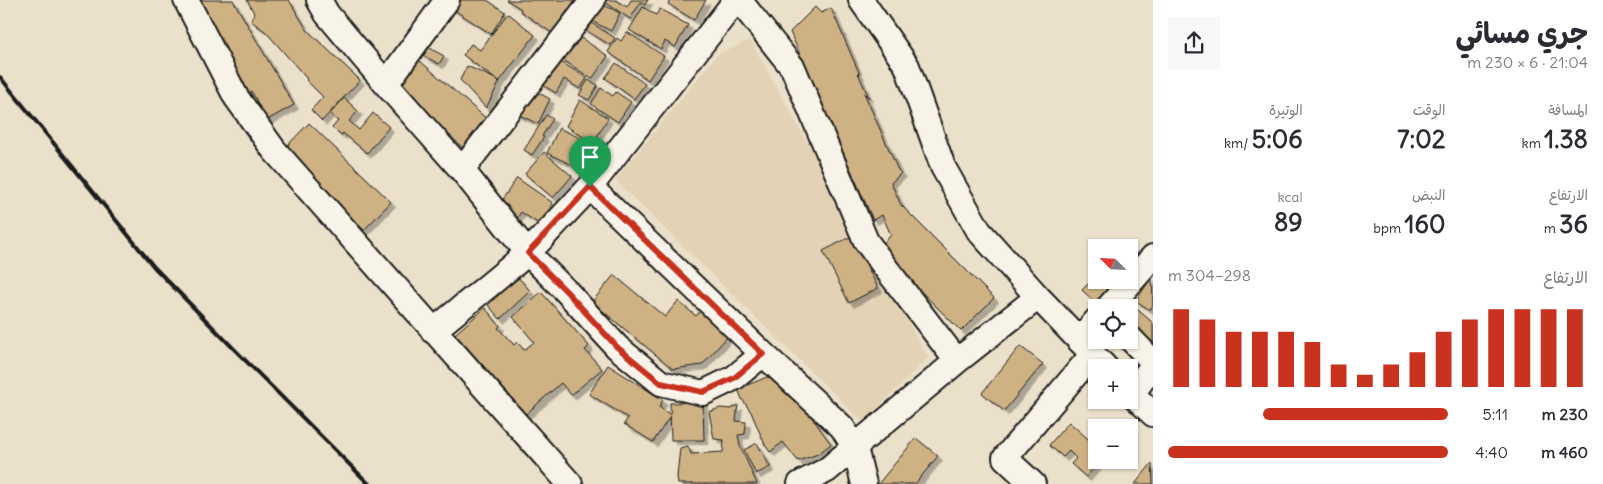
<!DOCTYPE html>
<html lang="ar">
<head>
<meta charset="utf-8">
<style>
	:root { --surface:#fff; --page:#f7f7f7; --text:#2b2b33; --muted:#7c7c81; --accent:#c8321e }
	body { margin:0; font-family:Delius,"Playpen Sans Arabic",sans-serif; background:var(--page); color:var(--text); direction:rtl; height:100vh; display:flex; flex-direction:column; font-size:19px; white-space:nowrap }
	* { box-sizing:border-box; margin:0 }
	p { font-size:16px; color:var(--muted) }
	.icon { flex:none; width:28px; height:28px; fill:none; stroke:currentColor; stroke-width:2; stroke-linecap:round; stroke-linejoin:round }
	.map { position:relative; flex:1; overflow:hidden; direction:ltr }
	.panel { display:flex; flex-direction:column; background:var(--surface); width:450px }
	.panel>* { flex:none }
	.needle { width:32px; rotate:294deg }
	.controls { position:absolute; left:1088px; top:239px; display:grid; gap:10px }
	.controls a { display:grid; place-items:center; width:50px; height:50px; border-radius:0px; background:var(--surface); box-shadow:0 1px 4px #0004; font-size:25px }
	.pin { position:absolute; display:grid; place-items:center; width:42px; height:42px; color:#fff; margin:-51px -21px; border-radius:50% 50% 50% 0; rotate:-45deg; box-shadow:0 0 5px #0007 }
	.pin .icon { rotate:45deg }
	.round { display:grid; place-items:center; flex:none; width:52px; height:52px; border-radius:0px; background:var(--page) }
	.head { display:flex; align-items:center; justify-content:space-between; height:85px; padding:0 15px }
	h1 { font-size:28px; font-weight:700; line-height:38px }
	.figures { display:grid; grid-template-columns:repeat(3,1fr); gap:8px; height:85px; padding:5px 15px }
	.figures div { display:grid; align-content:center }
	.figures b { font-size:25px; font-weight:700 }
	.figures small { font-size:14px; font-weight:400 }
	.figures p { font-size:14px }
	.chart { height:140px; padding:10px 15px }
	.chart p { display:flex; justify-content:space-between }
	.chart svg { width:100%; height:90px; margin-top:5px; stroke:var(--accent); stroke-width:6 }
	ul { padding:0 15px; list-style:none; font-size:16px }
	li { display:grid; grid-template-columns:80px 60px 1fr; align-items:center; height:38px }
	li i { height:12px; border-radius:6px; background:var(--accent) }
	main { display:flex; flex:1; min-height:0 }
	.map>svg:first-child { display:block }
	.built { fill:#e3d2b5 }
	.building { fill:#cfb284; stroke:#1c1c1c; filter:url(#shadow) }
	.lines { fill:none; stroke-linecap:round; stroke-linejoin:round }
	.minor-casing { stroke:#1c1c1c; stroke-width:28 }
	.minor { stroke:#f7f3e8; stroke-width:24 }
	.rail { stroke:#1c1c1c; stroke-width:4 }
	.route-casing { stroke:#fff; stroke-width:10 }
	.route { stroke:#c8321e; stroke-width:6 }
</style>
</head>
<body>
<main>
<section class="panel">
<div class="head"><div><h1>جري مسائي</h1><p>21:04 · 6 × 230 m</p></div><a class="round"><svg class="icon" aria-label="share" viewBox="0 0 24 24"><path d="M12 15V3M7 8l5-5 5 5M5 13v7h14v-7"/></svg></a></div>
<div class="figures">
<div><p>المسافة</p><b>1.38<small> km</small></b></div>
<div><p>الوقت</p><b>7:02</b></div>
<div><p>الوتيرة</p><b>5:06<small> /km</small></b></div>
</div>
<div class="figures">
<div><p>الارتفاع</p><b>36<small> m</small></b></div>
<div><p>النبض</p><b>160<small> bpm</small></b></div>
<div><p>kcal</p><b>89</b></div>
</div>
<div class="chart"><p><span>الارتفاع</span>298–304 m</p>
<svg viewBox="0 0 160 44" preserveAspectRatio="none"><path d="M5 44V6M15 44V11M25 44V17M35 44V17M45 44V17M55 44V22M65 44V33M75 44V38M85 44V33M95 44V27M105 44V17M115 44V11M125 44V6M135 44V6M145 44V6M155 44V6"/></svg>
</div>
<ul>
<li><b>230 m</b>5:11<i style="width:66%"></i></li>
<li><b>460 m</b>4:40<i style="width:100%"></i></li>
</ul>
</section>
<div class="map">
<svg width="1153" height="484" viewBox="0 0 1153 484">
	<defs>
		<filter id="shadow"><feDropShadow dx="4.5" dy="4.5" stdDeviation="0" flood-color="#0004"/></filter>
	</defs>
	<rect width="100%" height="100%" fill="#ebe0ca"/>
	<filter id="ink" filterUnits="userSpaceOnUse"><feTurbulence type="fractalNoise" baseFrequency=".02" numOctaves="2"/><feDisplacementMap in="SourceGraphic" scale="10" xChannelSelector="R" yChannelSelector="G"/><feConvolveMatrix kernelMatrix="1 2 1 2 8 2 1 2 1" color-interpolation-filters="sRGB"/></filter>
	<g filter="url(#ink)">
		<path class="built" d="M750,40L928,358L863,422L615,180L717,55Z"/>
		<path class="building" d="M189,0H233L294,105L260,124L249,105L257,101L251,91L243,96Z
			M247,0H289L307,30L360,80L322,121L311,110L323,97L306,80L307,79L266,32L251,21L254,13Z
			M452,0H487L505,12L491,34L448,6Z
			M507,0H577L576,2L574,1L552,33L520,11L521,9Z
			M602,0H616L627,7L631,0H648L645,5L641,2L630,19Z
			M671,0H706L694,20L668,4Z
			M598,2L620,13L611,31L590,20Z
			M643,7L656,15L660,9L688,25L675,47L665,41L661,49L629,30Z
			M815,7L821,13L831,8L860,75L858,73L869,98L864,93L898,170L901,173L891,183L901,205L994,298L961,331L878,249L891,235L882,215L873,220L790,32Z
			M508,13L535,35L499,82L463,55L471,44L480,50Z
			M579,15L615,38L610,45L574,23Z
			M572,32L608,56L592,79L556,55Z
			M627,32L664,56L648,80L608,52L617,38L621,41Z
			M419,42L444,56L439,64L415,51Z
			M412,54L488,120L463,148L444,130L442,132L395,85Z
			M551,56L587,78L580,89L564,79L556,93L536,81Z
			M616,63L645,84L634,99L605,78Z
			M467,66L500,81L486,108L460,80Z
			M588,80L598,85L589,100L579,95Z
			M601,88L613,96L616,92L631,102L618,122L591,104Z
			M535,91L550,99L538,124L513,112Z
			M344,98L358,111L349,121L359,130L373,113L389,127L367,153L343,133L342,135L332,128L338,121L330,114Z
			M580,100L608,118L593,143L566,126Z
			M546,115L553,119L542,136L544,137L532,155L524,150Z
			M309,123L391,202L364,230L282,151Z
			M559,128L584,140L572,165L547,153Z
			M544,152L572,176L553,198L525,174Z
			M517,178L553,203L539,224L521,212L516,220L497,207Z
			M852,236L878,288L849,303L823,251Z
			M614,275L665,317L678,301L696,316L702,309L729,335L702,365L673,369L592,302Z
			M1152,276L1153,305L1150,310L1136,301Z
			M518,277L530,291L500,319L488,305Z
			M1095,277L1109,291L1097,304L1082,290Z
			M541,292L589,346L585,350L602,369L571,395L561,383L526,414L455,334L485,308L500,326L498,328L514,345L517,342L524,350L534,342L513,317Z
			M1129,302L1153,323V351L1129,335V308H1124Z
			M1020,346L1043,364L1004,411L982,393Z
			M608,365L663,400L659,407L671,415L653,442L624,424L628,418L589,394Z
			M779,372L831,444L818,454L798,461L783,442L770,452L765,445L751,412L742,399L738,389Z
			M703,402L704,440H671L670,403Z
			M738,405L736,421L746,422L745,434L738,435L740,446L757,484H678L677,476L680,448L688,446L691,454L723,452L724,440L714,439L709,412L720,408L731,409Z
			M1069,422L1096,446V460H1101L1086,477L1071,464L1076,458L1069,451L1063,457L1049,445Z
			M916,438L938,456L915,484H878Z
			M757,443L770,467L756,474L744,450Z
			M1152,463L1153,484H1135Z"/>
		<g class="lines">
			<g class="minor-casing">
				<path id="minor" d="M186,0L236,97L274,150L570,484
					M319,0L327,14L386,84L462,170L528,253L567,292L617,347L661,383L703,393L734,378L763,354
					M739,0L793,68L866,241L885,267L957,361
					M861,0L907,66L943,167L979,231L1038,297L1106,368
					M386,84L447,0
					M462,170L593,0
					M590,187L763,354L842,427L855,448L864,484
					M1108,308L1153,257
					M433,331L528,253L590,187L736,0
					M1129,337L1153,362
					M1079,340L1096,321
					M1129,391L1153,414
					M1132,394L1153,365
					M800,484L827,470L957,361L1038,297
					M1033,484L1005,458L1093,354"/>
			</g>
			<use href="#minor" class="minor"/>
			<path class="rail" d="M0,77L154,267L235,350L369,484"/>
		</g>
	</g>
	<g class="lines" filter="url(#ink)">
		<g class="route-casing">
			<path id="route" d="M590,187L763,354L734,378L703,392L661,383L617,347L567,292L528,253Z"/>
		</g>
		<use href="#route" class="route"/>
	</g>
</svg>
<div class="controls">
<a><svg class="needle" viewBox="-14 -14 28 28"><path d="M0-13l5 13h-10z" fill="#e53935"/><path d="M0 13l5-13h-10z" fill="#7c7c81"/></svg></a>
<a><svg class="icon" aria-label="locate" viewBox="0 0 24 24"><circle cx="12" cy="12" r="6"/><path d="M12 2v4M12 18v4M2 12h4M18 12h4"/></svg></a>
<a>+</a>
<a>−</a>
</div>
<div class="pin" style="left:590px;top:187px;background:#1e9e55"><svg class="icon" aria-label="arrive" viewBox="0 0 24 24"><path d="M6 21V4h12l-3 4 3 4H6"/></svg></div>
</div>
</main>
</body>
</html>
